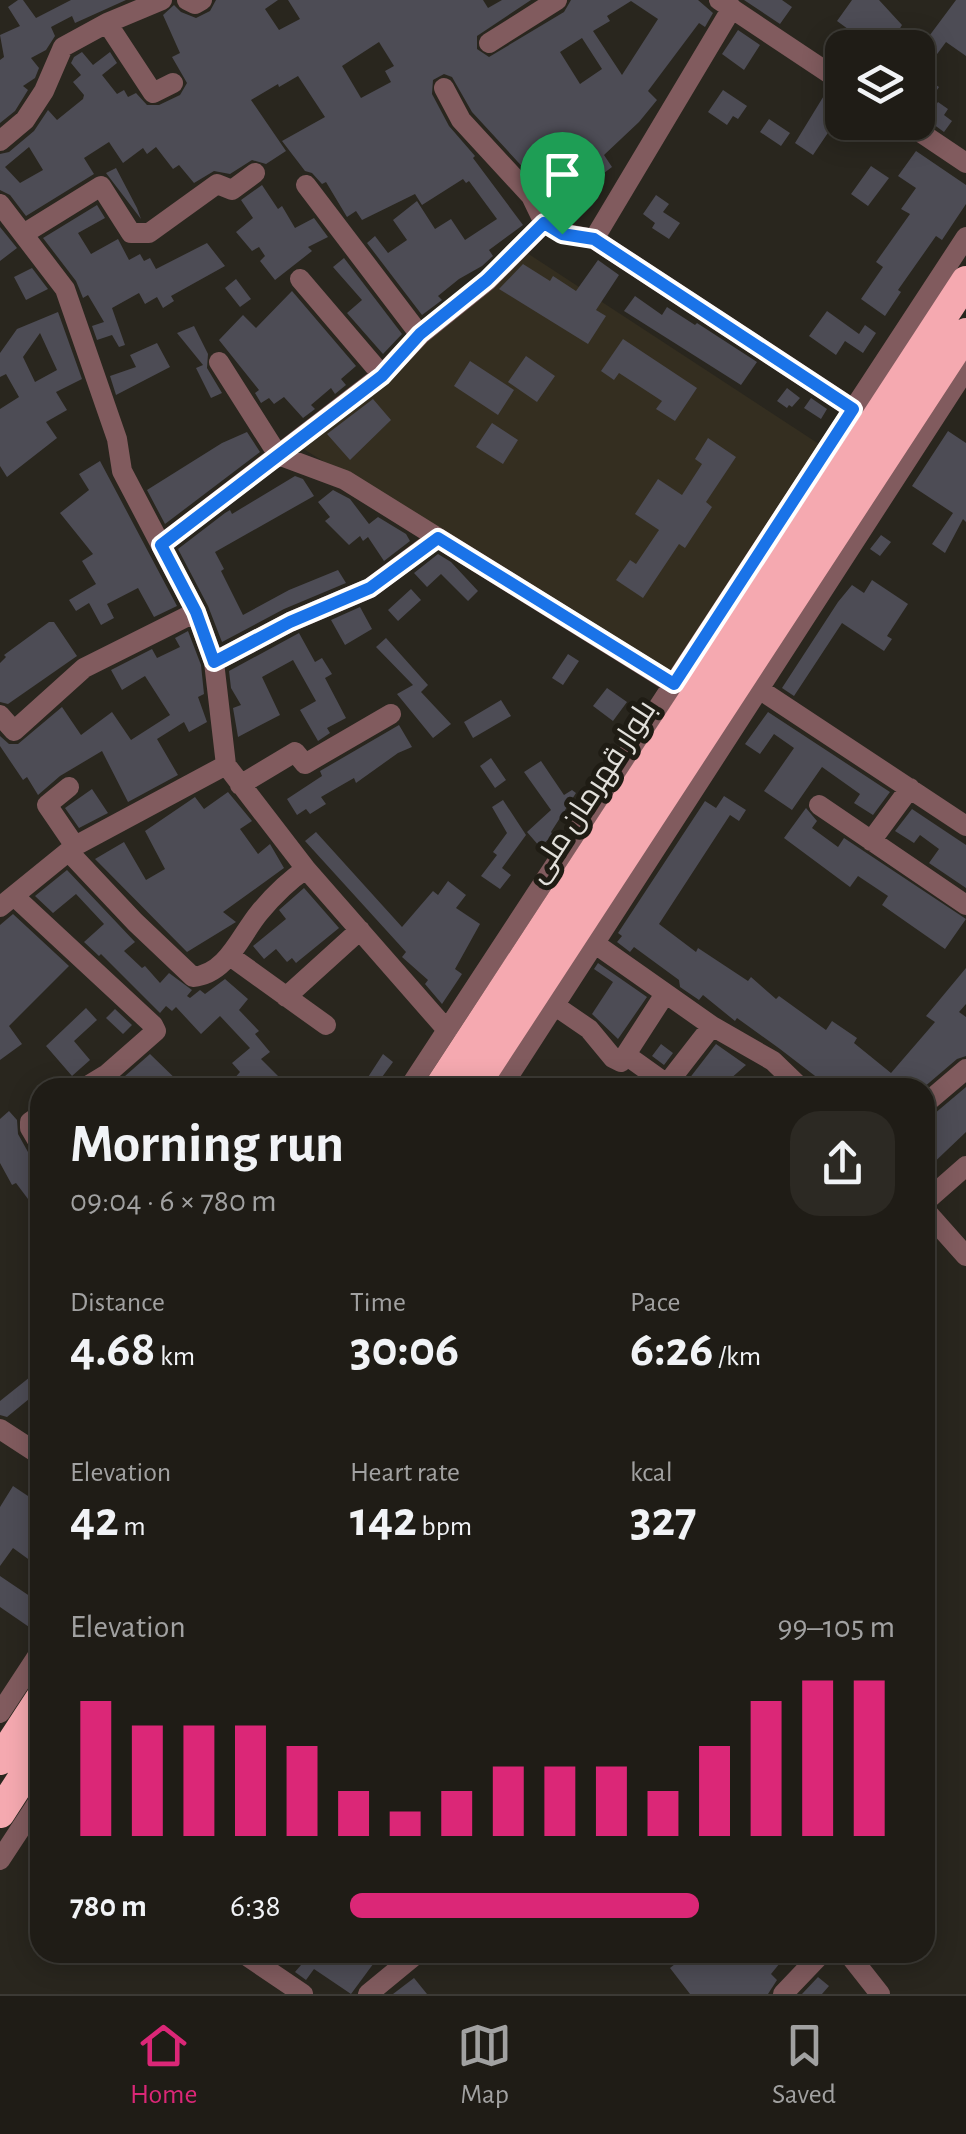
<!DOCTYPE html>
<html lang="en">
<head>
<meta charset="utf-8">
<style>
	:root { --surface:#1f1c16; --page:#2c2923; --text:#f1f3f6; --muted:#a1a1a1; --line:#3c3a35; --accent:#db2777 }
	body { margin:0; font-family:"Alegreya Sans",Cairo,sans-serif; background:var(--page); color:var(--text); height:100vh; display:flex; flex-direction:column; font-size:38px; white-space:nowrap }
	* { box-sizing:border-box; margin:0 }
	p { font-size:32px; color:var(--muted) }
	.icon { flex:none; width:55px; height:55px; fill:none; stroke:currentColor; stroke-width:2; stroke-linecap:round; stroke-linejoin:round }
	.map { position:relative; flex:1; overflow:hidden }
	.drawer { position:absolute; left:30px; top:1078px; width:905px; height:885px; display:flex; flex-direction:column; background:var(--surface); border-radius:30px; box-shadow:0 5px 25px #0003,0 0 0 2px var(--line) }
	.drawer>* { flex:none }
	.fabs { position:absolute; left:825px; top:30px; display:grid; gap:20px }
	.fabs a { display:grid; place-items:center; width:110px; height:110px; border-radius:20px; background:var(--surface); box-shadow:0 5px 25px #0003,0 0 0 2px var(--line); font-size:50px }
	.pin { position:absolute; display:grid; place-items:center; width:85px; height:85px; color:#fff; margin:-102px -42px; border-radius:50% 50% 50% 0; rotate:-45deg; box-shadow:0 0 10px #0007 }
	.pin .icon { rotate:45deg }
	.round { display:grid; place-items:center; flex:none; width:105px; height:105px; border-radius:30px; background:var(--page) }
	.overview { display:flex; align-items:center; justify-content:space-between; height:170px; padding:0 40px }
	h1 { font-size:55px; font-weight:700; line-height:75px }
	.figures { display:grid; grid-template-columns:repeat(3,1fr); gap:15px; height:170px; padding:10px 40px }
	.figures div { display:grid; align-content:center }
	.figures b { font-size:50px; font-weight:700 }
	.figures small { font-size:28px; font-weight:400 }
	.figures p { font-size:28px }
	.chart { height:280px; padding:20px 40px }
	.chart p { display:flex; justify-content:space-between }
	.chart svg { width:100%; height:180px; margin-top:10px; stroke:var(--accent); stroke-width:6 }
	ul { padding:0 40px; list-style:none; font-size:32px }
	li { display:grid; grid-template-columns:160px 120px 1fr; align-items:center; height:75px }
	li i { height:25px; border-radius:12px; background:var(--accent) }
	.tab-bar { display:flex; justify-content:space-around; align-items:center; height:140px; border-top:2px solid var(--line); background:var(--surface); font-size:28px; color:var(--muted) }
	.tab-bar a { display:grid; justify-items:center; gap:5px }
	.tab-bar .selected { color:var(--accent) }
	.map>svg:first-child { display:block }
	.built { fill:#342e20 }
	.building { fill:#4d4c55; fill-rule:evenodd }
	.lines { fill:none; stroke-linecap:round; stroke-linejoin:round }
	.minor { stroke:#815b5e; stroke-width:20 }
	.highway { stroke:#f5a9b0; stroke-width:30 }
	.route-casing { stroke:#fff; stroke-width:20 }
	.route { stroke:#1a73e8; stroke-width:12 }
	.labels { text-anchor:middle; stroke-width:10; stroke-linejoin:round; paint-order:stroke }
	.street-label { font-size:30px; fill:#e2e0db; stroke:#1f1c14 }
</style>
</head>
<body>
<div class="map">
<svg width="966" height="1994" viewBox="0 0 966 1994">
	<rect width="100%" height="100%" fill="#29261e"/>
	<path class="built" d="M521,249L822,446L668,674L297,445Z"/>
	<path class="building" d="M18,0H23L36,18L71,0H126L75,23L72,16L51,27L55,36L46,50L31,58L39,68L35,78L23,86L28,90L15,111L0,123V60L4,57L0,35L20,26L8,7Z
		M216,0H278L265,9L279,30L300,19L288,0H483L488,8L502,0H531L477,36V49L489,57L564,12L571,0H698L713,13L705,27L699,23L648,91L657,100L639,122L604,155L612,167L600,176L584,154L547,175L572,217L567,220L554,213L541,187L472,112L452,77L444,74L433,80L432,94L449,126L475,156L473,158L523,225L489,250L493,256L482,266L459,279L438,296L442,300L422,315L367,243L375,236L388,253L407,240L393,220L417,201L435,229L451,219L465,240L497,219L469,181L466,183L463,179L422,205L415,194L362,220L356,211L347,217L326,182L322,184L312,173L305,171L282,141L325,117L298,76L279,87L278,84L251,100L286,151L266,164L252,160L230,174L214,171L194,183L179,165L173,169L156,147L147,154L143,148L123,163L109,142L84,158L94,174L26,216L10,195L0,190V154L9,152L34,131L48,110L57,120L83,99L84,95L73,82L81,75L71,63L74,57L82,52L93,65L110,52L117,63L102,75L117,94L124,90L128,97L136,93L147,105H159L180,95L187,83L172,57L180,53L163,15L174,5L181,12L196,18L210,11ZM631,1L658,19L622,75L593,31L610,21L607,16ZM582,38L602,69L580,84L560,52ZM379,42L394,66L385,71L391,82L361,98L342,66ZM29,147L43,170L20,183L5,167Z
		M744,0H782L792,7L780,24Z
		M852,0H879L902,25L888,48H874L837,21Z
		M956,0H966V56L946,42L929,65L918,73L939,87L926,106L918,100V51Z
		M738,30L760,45L744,70L722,54Z
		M828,89L842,99V112L813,155L795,143Z
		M723,90L747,106L738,119L733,116L727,125L708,112Z
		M938,102L948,109L944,115L952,121L944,132L926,119Z
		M769,119L790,133L781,146L760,132Z
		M850,122H882L872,138Z
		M916,151L966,185V204L942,240L936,236L898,290L901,292L885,316L861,299L883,267L876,262L910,214L901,209L916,188L898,176Z
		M871,166L889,178L868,206L851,194Z
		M116,168L137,208L141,219L106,173Z
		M262,185L278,209L282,206L295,228L314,218L328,237L308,247L312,251L275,280L260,261L265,256L259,247L252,251L236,232L253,218L241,200Z
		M656,195L669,204L663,212L680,223L669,239L652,228L655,223L643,214Z
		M97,205L105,218L78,233L91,254L118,239L129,260L140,254L144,261L150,258L156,269L207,243L225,266L171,296L174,301L163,308L157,297L145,304L139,293L112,308L125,345L119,347L112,335L97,340L92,326L104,322L88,295L83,298L76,281L43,238Z
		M0,227L17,248L0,261Z
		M344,258L402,334L383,354L347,313L362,300L333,267Z
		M598,260L619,275L596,310L606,316L588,344L499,289L523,264L550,281L553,276L576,291Z
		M32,268L48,289L26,300L14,277Z
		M236,279L251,299L240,307L225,288Z
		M292,291L356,366L341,379L346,385L335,394L331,388L311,405L315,409L303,418L284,397L274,404L269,398L261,403L255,393L259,390L219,340L243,315L256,328Z
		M635,296L662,315L667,307L695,325L697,323L757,362L741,385L624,311Z
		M827,311L859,334L865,325L876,333L863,353L845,341L836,355L809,336Z
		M58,312L82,379L56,392L67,410L46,422L57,438L7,477L0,466V409L19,397L6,374L0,377V353L17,329ZM40,333L57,370L35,382L23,357Z
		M194,326L208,354L207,368L222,393L211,398L196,368L203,365L177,333Z
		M623,339L697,388L675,421L656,409L662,401L619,373L614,380L601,371Z
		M157,343L170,367L116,395L110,376L136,367L130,355Z
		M526,356L555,376L537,402L508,382Z
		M470,361L514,390L498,415L454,386Z
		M787,388L800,398L792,407L789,405L787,408L777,401Z
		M811,398L827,409L821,419L804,408Z
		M373,399L391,420L350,460L327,434Z
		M492,423L518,440L503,464L476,447Z
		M948,431L966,443V522L963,519L945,553L932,544L953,513L912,486Z
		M247,432L260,452L165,524L147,490L222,443Z
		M708,438L736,457L706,502L712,507L685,548L679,544L643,598L616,580L630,560L636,564L659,530L635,514L658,479L682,495L702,464L695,459Z
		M100,461L177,606L154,617L138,588L107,604L114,618L101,625L89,603L76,611L69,600L96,584L82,561L93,554L60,513L89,490L79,474Z
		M295,476L303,479L314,496L215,552L224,569L221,571L243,615L289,590L338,570L346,583L284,609L222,642L208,606L178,549L225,513L230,510L232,514Z
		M333,490L350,499L369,524L378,517L406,534L410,541L384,561L368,537L363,541L360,536L349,545L325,521L330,517L318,502Z
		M881,535L891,542L880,556L870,549Z
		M438,554L451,562L478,591L468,601L441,574L427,587L414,573Z
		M872,580L908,604L887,636L892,639L884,651L842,623L794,696L782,688L838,602L852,585L864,593Z
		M411,589L421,600L398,621L388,610Z
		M360,607L372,629L345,645L331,620Z
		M49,622H54L77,656L8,704L0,702V663L6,657L4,655Z
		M188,631L201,665L204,694L198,697L207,722L189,732L184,722L157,739L178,775L128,802L102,751L60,776L38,795L27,777L23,780L0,746V736L9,744H18L62,707L81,735L112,712L131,740L170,715L145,676L122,690L111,670L152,649L157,658L180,647L175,638Z
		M299,633L315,662L322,658L332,674L325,678L346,718L327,728L330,733L318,741L300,710L316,701L293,660L262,677L280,715L238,737L233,708L241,705L231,688L229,671Z
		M386,638L428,685L421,692L451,724L433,738L397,694L413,685L376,647Z
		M568,654L579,661L563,685L552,678Z
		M607,688L627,702L613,721L593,706Z
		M501,700L511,716L473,738L464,722Z
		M768,712L890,792L873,815L854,803L860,794L822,767L792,810L764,791L794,748L774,734L760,754L745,744Z
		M399,725L412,747L398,753L356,783L354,778L321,797L326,804L310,814L306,809L297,815L287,799L322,776L320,771Z
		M491,758L506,780L495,788L480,766Z
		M541,761L564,795L572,790L576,793L551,832L553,835L540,847L527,832L551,810L524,772Z
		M92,789L108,813L79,828L65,808Z
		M228,792L252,821L240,829L258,854L270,844L284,868L223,912L236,922L187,952L95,859L124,842L146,880L165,869L145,831L195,797L204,809Z
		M724,796L746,810L739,821L730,815L659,924L696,952L698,948L748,981L751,977L776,999L779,996L826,1030L832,1021L857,1038L854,1043L891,1073L935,1022L926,1016L966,968V1004L959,1012L966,1017V1056L957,1059L923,1088H814L819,1079L780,1049L737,1018L735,1021L703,995L699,1000L680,987L679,980L634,947L630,952L617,942L622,936L618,933L705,801L716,808Z
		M503,800L526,835L502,868L511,875L500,889L481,876L497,855L493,852L507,833L492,807Z
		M806,808L817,821L812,828L838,847L844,838L966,919L945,949L882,905L888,896L858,876L850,887L784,838Z
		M912,809L966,845V888L929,863L939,849L920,835L914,843L895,831Z
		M316,832L402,927L433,891L438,895L448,881L466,895L456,908L480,924L455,969L462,974L442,1004L425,984L428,980L402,957L406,952L305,841Z
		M67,870L135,942L124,951L142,968L145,966L160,983L169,973L192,990L187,996L190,998L200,990L205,994L225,979L248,999L239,1010L259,1031L255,1034L270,1052L261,1059L280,1078L271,1088H226L240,1072L232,1063L250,1048L220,1016L201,1034L176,1007L172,1011L166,1006L160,1013L101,954L99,956L84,942L104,924L76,894L53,913L35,896Z
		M304,888L339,928L296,963L292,958L287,962L276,949L264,959L253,946L286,919L279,910Z
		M13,914L69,966L9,1026L22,1044L0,1060V925Z
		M598,963L647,997L618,1039L592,1014L613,982L594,969Z
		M86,1008L97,1020L74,1041L90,1060L72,1076L46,1046Z
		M115,1009L132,1025L123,1034L106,1018Z
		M661,1044L673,1053L664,1065L652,1056Z
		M716,1044L746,1065L720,1088H682Z
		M150,1054L185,1088H113L116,1084Z
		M383,1054L393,1062L374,1088H361Z
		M966,1087V1132L925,1171V1117L934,1114Z
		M9,1111L17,1120L18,1134L28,1152L40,1159V1215L16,1183L12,1185L0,1163V1119Z
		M30,1377L40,1390L7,1417L0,1415V1401Z
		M13,1486L40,1504V1557L35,1564L13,1548L0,1566V1507Z
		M0,1576L40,1603V1617L32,1629L0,1607Z
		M285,1952H382L351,1994L314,1969L306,1980L295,1972L301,1965Z
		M690,1952H789L771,1974L777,1980L768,1994H690L670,1968Z
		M818,1977L829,1986L822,1994H802Z
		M414,1978L427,1994H393Z"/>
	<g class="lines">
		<path class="minor" d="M187,0L195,4L202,0
			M719,0L842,82
			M107,23L153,93L173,83
			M489,43L557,0
			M444,88L461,120L531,196L544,223L562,233L594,239L853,409
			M905,122L966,163
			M0,141L25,120L44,91L63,47L107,23L162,0
			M306,185L420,335
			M0,204L65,289L117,439L122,471L196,612L214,662L226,765L306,869L447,1030
			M25,233L101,186L131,233H149L217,184L232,190L255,173
			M594,239L732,8
			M300,279L382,375
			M219,362L278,455L345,480L673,684
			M161,545L382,375L420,335L487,281L544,223
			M214,662L290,622L370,588L437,538
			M759,689L966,826
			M0,715L14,731L84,668L196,612
			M240,785L295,752L305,764L391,714
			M69,787L47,805L75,846
			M819,805L966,905
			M871,841L910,788
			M69,852L135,922L193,977C227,974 240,936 259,913C273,896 288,881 306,869
			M14,896L153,1025L156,1031L107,1074L84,1088
			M0,907L75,846L226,765
			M594,943L712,1026L773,1061L801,1088
			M230,956L326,1025
			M286,997L360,930
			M554,1005L589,1029L613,1058L621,1062L665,994
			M626,1055L661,1080H670L712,1026
			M409,1088L966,237
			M501,1088L966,369
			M925,1104L966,1069
			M40,1115L30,1122V1128L40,1145
			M925,1202L966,1166
			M925,1210L966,1256
			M0,1429L40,1455
			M0,1713L40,1652
			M0,1860L40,1799
			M241,1952L303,1994
			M847,1952L880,1994
			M368,1994L419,1952
			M783,1994L823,1952"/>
		<path class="highway" d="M439,1088L966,281
			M473,1088L966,333
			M0,1760L40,1699
			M0,1813L40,1751"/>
	</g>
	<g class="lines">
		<g class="route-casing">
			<path id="route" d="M544,223L562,234L594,239L853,409L674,684L438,538L370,588L290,622L214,662L196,612L161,545L382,376L420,334L487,280Z"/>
		</g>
		<use href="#route" class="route"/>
	</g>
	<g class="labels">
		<g class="street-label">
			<text transform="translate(591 791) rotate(-57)" y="10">بلوار قهرمان ملی</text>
		</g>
	</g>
</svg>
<div class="fabs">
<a><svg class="icon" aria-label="layers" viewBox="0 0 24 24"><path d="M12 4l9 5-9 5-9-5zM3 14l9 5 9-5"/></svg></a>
</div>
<div class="pin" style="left:562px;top:234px;background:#1e9e55"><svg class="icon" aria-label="arrive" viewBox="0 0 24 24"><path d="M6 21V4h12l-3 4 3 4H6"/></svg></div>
<section class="drawer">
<div class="overview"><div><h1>Morning run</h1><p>09:04 · 6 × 780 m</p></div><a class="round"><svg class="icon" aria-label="share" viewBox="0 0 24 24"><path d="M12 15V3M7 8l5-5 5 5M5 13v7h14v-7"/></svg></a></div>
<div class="figures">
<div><p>Distance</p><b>4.68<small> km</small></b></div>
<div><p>Time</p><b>30:06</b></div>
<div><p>Pace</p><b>6:26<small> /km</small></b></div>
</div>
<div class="figures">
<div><p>Elevation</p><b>42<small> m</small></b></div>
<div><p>Heart rate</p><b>142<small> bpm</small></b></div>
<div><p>kcal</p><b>327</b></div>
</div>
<div class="chart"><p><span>Elevation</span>99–105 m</p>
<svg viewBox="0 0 160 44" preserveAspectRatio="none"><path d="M5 44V11M15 44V17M25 44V17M35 44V17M45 44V22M55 44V33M65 44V38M75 44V33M85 44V27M95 44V27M105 44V27M115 44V33M125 44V22M135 44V11M145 44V6M155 44V6"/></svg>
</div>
<ul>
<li><b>780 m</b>6:38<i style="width:64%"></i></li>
</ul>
</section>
</div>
<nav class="tab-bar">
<a class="selected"><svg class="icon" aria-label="home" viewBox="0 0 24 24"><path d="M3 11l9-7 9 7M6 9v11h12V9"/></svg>Home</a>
<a><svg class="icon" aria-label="map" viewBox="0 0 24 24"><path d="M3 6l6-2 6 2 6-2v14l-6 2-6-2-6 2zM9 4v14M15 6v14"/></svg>Map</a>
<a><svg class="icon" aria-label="saved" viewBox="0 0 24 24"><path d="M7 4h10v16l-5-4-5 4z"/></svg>Saved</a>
</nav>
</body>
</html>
